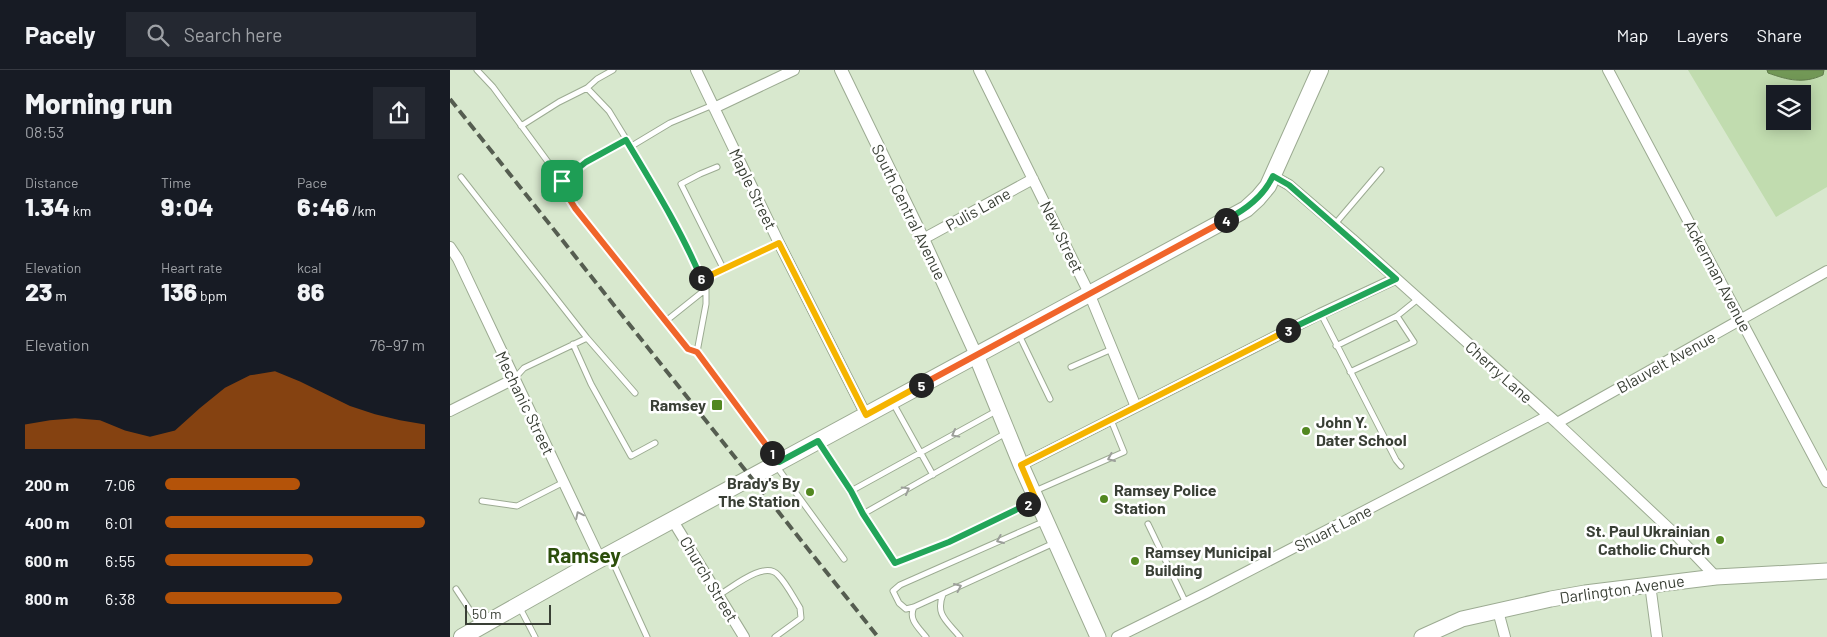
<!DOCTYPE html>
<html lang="en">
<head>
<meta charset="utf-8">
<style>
	:root { --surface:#171b24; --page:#242831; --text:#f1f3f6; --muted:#9ea1a6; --line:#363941; --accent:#b45309 }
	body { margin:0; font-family:Barlow,sans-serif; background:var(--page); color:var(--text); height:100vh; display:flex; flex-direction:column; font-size:19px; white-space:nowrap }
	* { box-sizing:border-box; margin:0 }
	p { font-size:16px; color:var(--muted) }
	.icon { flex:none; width:28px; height:28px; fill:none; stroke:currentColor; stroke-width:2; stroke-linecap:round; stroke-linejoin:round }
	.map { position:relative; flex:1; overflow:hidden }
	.details { display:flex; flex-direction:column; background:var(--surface); width:450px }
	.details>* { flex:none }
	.tools { position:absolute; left:1316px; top:15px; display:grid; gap:10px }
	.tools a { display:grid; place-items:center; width:45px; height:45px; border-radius:0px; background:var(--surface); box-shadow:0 2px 12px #0003; font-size:25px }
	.scale { position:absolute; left:15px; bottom:12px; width:86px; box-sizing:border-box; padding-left:5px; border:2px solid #393f35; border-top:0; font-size:14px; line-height:18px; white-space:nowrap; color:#393f35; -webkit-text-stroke:4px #fff; paint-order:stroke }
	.pin { position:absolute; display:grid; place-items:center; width:42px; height:42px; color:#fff; margin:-21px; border-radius:10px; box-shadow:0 2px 8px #0006 }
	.km { position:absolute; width:25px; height:25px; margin:-12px; border-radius:50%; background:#222; color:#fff; font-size:14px; line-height:25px; text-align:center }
	.round { display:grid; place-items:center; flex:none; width:52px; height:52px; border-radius:0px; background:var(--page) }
	.head { display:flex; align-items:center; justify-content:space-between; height:85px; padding:0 25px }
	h1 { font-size:28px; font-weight:800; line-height:38px }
	.figures { display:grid; grid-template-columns:repeat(3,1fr); gap:8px; height:85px; padding:5px 25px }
	.figures div { display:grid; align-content:center }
	.figures b { font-size:25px; font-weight:800 }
	.figures small { font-size:14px; font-weight:400 }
	.figures p { font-size:14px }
	.chart { height:140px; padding:10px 25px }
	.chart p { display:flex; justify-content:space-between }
	.chart svg { width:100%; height:90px; margin-top:5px; fill:var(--accent); opacity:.7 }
	ul { padding:0 25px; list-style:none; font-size:16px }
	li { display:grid; grid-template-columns:80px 60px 1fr; align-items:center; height:38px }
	li i { height:12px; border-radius:6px; background:var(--accent) }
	header { display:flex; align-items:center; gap:30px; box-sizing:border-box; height:70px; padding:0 25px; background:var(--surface); border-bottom:1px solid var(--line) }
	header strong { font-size:24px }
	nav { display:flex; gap:28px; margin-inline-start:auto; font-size:18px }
	.search { width:350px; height:45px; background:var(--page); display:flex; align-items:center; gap:12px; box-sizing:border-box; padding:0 18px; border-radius:0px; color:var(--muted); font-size:19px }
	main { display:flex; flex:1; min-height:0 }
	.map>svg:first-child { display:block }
	.green { fill:#c1dcaf; fill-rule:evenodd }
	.water { fill:#729856; stroke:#617d4c }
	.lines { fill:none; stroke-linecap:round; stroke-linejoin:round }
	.service-casing { stroke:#9cab92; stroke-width:7 }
	.minor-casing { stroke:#9cab92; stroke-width:12 }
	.tertiary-casing { stroke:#9cab92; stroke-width:14 }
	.secondary-casing { stroke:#9cab92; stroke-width:17 }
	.primary-casing { stroke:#9cab92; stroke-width:18 }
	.service { stroke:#fff; stroke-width:5 }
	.minor { stroke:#fff; stroke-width:10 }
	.tertiary { stroke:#fff; stroke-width:12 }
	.secondary { stroke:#fff; stroke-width:15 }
	.primary { stroke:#fff; stroke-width:16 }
	.rail { stroke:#555d50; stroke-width:4; stroke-dasharray:10 5; stroke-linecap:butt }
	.oneway { stroke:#9c9f9a }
	.split-1-casing { stroke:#fff; stroke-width:10 }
	.split-2-casing { stroke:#fff; stroke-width:10 }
	.split-3-casing { stroke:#fff; stroke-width:10 }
	.split-4-casing { stroke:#fff; stroke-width:10 }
	.split-5-casing { stroke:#fff; stroke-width:10 }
	.split-6-casing { stroke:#fff; stroke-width:10 }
	.split-7-casing { stroke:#fff; stroke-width:10 }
	.split-1 { stroke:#f0652b; stroke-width:6 }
	.split-2 { stroke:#22a559; stroke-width:6 }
	.split-3 { stroke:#f5b400; stroke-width:6 }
	.split-4 { stroke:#22a559; stroke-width:6 }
	.split-5 { stroke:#f0652b; stroke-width:6 }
	.split-6 { stroke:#f5b400; stroke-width:6 }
	.split-7 { stroke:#22a559; stroke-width:6 }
	.poi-dot { fill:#528720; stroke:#fff; stroke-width:2 }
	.labels { text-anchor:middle; stroke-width:5; stroke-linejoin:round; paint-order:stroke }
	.street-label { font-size:16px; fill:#393f35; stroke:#fff }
	.poi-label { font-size:16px; font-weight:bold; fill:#393f35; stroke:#fff; text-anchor:end }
	.district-label { font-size:21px; font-weight:bold; fill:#2c4e0b; stroke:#fff }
</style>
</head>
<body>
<header>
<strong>Pacely</strong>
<div class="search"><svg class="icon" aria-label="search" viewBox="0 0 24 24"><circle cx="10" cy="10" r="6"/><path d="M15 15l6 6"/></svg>Search here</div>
<nav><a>Map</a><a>Layers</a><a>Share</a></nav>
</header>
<main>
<section class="details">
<div class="head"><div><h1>Morning run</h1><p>08:53</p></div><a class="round"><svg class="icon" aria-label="share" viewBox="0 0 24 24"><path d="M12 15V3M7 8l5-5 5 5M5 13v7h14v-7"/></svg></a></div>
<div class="figures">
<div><p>Distance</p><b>1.34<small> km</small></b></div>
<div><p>Time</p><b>9:04</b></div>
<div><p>Pace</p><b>6:46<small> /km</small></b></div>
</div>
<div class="figures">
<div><p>Elevation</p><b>23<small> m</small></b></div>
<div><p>Heart rate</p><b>136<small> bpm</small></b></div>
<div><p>kcal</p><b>86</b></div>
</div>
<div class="chart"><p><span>Elevation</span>76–97 m</p>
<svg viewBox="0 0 160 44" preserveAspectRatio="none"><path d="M0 44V32L10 30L20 29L30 30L40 35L50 38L60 35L70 24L80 14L90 8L100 6L110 11L120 17L130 23L140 27L150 30L160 32V44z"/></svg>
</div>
<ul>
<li><b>200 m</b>7:06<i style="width:52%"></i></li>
<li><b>400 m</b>6:01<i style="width:100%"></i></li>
<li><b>600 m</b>6:55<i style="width:57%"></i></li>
<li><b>800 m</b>6:38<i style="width:68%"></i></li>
</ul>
</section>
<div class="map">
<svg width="1377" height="567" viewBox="0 0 1377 567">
	<rect width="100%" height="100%" fill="#d8e8ce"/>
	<path class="green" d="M1238,0H1317L1318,3L1373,6L1374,0H1377V117L1326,147ZM1325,24H1352V51H1325Z"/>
	<path class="water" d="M1317,0H1374L1373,5C1353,14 1338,10 1318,3Z"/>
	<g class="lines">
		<g class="service-casing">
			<path id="service" d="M27,0L43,17L112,111
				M163,0L147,9L137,18L159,41L200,108L241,185L256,219V234L247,282L327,390
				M71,56L109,32L137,18
				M176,69L136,92L114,108L112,111V117L125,138L238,279L247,282
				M180,77L220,53L263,35
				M267,97L250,104L231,114L274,200
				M11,107L137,268L185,323
				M885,154L931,100
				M253,213L263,204L329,173
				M871,244L946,390L951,396
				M216,251L256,219
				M569,265L600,329
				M123,274L141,314L181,386L205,373
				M886,276L947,246L968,229
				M621,297L662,279
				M900,302L964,272L947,246
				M64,309L74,298L137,268
				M443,333L483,405
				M369,374C395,413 419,453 445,493L499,472L585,431
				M327,397L394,489
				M401,421L548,340
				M585,421L674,382L661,350
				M32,431L67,436L114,412
				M413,444L556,363
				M595,451L450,515L443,521L449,533L456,539L464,537L604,473
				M698,454L736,533
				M160,486L197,567
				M6,519L29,554
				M493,524C485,545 497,551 510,567
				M269,525C283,517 315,490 328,505C337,514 343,527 350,538L351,548L325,567
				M464,537C458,549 468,557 476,567
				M70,538L85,567"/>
		</g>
		<g class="minor-casing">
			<path id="minor" d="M246,0L329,173L416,345
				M529,0L639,223L686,337
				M1158,0L1377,412
				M264,38L344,0
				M823,106L839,115L902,169L1107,353L1226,465L1266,507
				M473,169L583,109
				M0,177L8,189L150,489
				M0,341L64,309
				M1107,353L1377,201
				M571,395L870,244L945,209
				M223,451L294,567
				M1200,514L1207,567
				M1048,541L1055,567
				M667,567L756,523L1098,346"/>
		</g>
		<g class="tertiary-casing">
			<path id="tertiary" d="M391,0L473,169L526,285"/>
		</g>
		<g class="secondary-casing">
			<path id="secondary" d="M526,285L571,395L648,567
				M972,567L1012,549L1101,529L1135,523L1266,507L1377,501"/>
		</g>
		<g class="primary-casing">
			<path id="primary" d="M12,567L143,493L796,139L808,128L818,116L870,0"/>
		</g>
		<use href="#service" class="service"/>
		<use href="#minor" class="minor"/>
		<use href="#tertiary" class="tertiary"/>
		<use href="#secondary" class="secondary"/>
		<use href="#primary" class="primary"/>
		<path class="rail" d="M0,29L428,567"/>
	</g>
	<defs><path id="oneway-chevron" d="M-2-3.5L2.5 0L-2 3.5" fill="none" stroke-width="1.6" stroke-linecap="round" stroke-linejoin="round" transform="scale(1.25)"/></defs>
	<g class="oneway">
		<use href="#oneway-chevron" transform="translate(505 364) rotate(151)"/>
		<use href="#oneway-chevron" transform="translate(661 388) rotate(156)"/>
		<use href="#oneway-chevron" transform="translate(456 420) rotate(-29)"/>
		<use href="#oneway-chevron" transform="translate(129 445) rotate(-116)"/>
		<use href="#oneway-chevron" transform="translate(550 470) rotate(157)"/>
		<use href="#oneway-chevron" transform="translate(508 517) rotate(-24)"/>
	</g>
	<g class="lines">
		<g class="split-1-casing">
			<path id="split-1" d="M112,111V117L125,138L238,279L247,282L322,383"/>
		</g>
		<g class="split-2-casing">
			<path id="split-2" d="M322,383L329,392L368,371L401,421L413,444L445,493L499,472L578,434"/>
		</g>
		<g class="split-3-casing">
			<path id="split-3" d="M578,434L586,430L571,395L838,260"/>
		</g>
		<g class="split-4-casing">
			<path id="split-4" d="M776,150C796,139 813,127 823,106L839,115L946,209L838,260"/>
		</g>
		<g class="split-5-casing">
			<path id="split-5" d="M471,315L776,150"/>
		</g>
		<g class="split-6-casing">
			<path id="split-6" d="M251,208L253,213L263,204L329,173L416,345L471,315"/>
		</g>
		<g class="split-7-casing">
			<path id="split-7" d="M112,111L136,92L176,70C203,115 231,160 251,208"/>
		</g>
		<use href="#split-1" class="split-1"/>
		<use href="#split-2" class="split-2"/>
		<use href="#split-3" class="split-3"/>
		<use href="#split-4" class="split-4"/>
		<use href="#split-5" class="split-5"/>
		<use href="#split-6" class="split-6"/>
		<use href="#split-7" class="split-7"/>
	</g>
	<g class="poi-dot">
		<rect x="261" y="329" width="12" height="12" rx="2.5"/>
		<circle cx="856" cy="361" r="5"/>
		<circle cx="360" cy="422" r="5"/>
		<circle cx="654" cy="429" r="5"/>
		<circle cx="1270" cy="470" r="5"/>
		<circle cx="685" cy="491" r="5"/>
	</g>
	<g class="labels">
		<g class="street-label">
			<text transform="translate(303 119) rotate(64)" y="6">Maple Street</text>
			<text transform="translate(528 139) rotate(-29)" y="6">Pulis Lane</text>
			<text transform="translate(459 142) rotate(64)" y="6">South Central Avenue</text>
			<text transform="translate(612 167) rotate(64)" y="6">New Street</text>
			<text transform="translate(1268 206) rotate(62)" y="6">Ackerman Avenue</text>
			<text transform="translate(1216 292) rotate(-29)" y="6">Blauvelt Avenue</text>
			<text transform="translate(1049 302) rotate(42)" y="6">Cherry Lane</text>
			<text transform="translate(75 333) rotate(64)" y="6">Mechanic Street</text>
			<text transform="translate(883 458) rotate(-27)" y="6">Shuart Lane</text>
			<text transform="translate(259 509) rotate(59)" y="6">Church Street</text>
			<text transform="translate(1172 519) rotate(-8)" y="6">Darlington Avenue</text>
		</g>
		<g class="poi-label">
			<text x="256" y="341">Ramsey</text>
			<text x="866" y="358" text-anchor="start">John Y.<tspan x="866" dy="18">Dater School</tspan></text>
			<text x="350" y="419">Brady's By<tspan x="350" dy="18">The Station</tspan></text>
			<text x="664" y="426" text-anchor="start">Ramsey Police<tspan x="664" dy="18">Station</tspan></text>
			<text x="1260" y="467">St. Paul Ukrainian<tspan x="1260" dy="18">Catholic Church</tspan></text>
			<text x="695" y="488" text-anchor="start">Ramsey Municipal<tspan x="695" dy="18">Building</tspan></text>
		</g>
		<g class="district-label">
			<text x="134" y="493">Ramsey</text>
		</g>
	</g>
</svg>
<div class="tools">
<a><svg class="icon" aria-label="layers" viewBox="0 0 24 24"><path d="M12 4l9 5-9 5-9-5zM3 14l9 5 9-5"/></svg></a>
</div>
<div class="scale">50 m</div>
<div class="pin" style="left:112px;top:111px;background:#1e9e55"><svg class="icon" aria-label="arrive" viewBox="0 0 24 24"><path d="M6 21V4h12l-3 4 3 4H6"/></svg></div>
<b class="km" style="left:322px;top:383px">1</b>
<b class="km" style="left:578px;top:434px">2</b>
<b class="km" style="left:838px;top:260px">3</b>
<b class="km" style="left:776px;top:150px">4</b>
<b class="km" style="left:471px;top:315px">5</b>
<b class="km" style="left:251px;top:208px">6</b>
</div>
</main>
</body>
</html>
